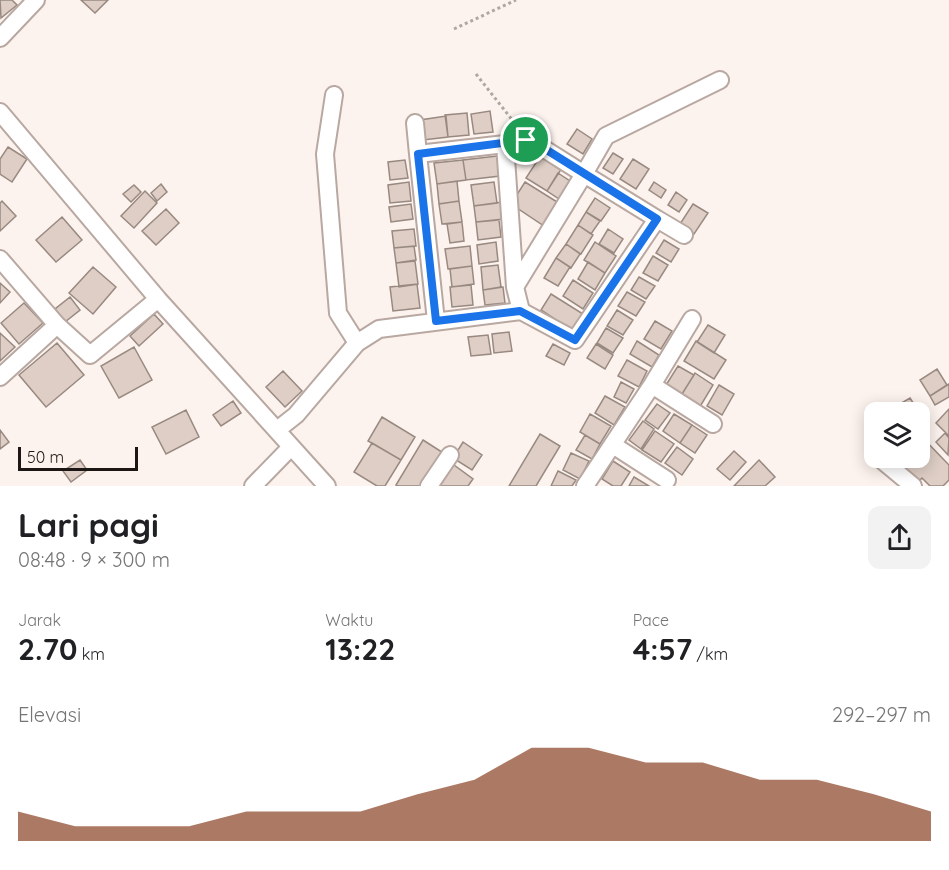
<!DOCTYPE html>
<html lang="id">
<head>
<meta charset="utf-8">
<style>
	:root { --surface:#fff; --page:#f2f2f2; --text:#202124; --muted:#757577; --accent:#8a4223 }
	body { margin:0; font-family:Quicksand,sans-serif; background:var(--page); color:var(--text); height:100vh; display:flex; flex-direction:column; font-size:22px; white-space:nowrap }
	* { box-sizing:border-box; margin:0 }
	p { font-size:20px; color:var(--muted) }
	.icon { flex:none; width:33px; height:33px; fill:none; stroke:currentColor; stroke-width:2; stroke-linecap:round; stroke-linejoin:round }
	.map { position:relative; height:486px; overflow:hidden }
	.details { display:flex; flex-direction:column; background:var(--surface); flex:1 }
	.details>* { flex:none }
	.fabs { position:absolute; left:864px; top:402px; display:grid; gap:12px }
	.fabs a { display:grid; place-items:center; width:66px; height:66px; border-radius:12px; background:var(--surface); box-shadow:0 3px 15px #0003; font-size:30px }
	.scale { position:absolute; left:18px; bottom:15px; width:120px; box-sizing:border-box; padding-left:6px; border:3px solid #1c1714; border-top:0; font-size:16px; line-height:21px; white-space:nowrap; color:#1c1714; -webkit-text-stroke:4px #fdf3ee; paint-order:stroke }
	.pin { position:absolute; display:grid; place-items:center; width:51px; height:51px; color:#fff; margin:-26px; border:3px solid #fff; border-radius:50%; box-shadow:0 2px 6px #0007 }
	.round { display:grid; place-items:center; flex:none; width:63px; height:63px; border-radius:12px; background:var(--page) }
	.headline { display:flex; align-items:center; justify-content:space-between; height:102px; padding:0 18px }
	h1 { font-size:33px; font-weight:700; line-height:45px }
	.stats { display:grid; grid-template-columns:repeat(3,1fr); gap:9px; height:102px; padding:6px 18px }
	.stats div { display:grid; align-content:center }
	.stats b { font-size:30px; font-weight:700 }
	.stats small { font-size:16px; font-weight:400 }
	.stats p { font-size:16px }
	.chart { height:168px; padding:12px 18px }
	.chart p { display:flex; justify-content:space-between }
	.chart svg { width:100%; height:108px; margin-top:6px; fill:var(--accent); opacity:.7 }
	.map>svg:first-child { display:block }
	.building { fill:#decec5; stroke:#988981; stroke-width:1.5 }
	.lines { fill:none; stroke-linecap:round; stroke-linejoin:round }
	.minor-casing { stroke:#b8a8a1; stroke-width:20 }
	.path { stroke:#afa7a3; stroke-width:3; stroke-dasharray:3 3; stroke-linecap:butt }
	.minor { stroke:#fff; stroke-width:16 }
	.route-casing { stroke:#fff; stroke-width:12 }
	.route { stroke:#1a73e8; stroke-width:8 }
</style>
</head>
<body>
<div class="map">
<svg width="949" height="486" viewBox="0 0 949 486">
	<rect width="100%" height="100%" fill="#fdf3ee"/>
	<path class="building" d="M0,0H12L17,5L1,18Z
		M81,0H108L95,13Z
		M490,111L493,132L474,134L471,114Z
		M467,113L469,135L448,137L445,115Z
		M446,116L448,137L423,140L420,120Z
		M577,129L592,139L583,154L567,144Z
		M8,147L27,159L12,182L0,174V159Z
		M613,153L623,159L613,174L603,168Z
		M541,155L562,168L547,191L526,178Z
		M497,156L500,176L466,180L463,160Z
		M633,159L649,169L636,189L620,179Z
		M405,160L408,178L390,180L388,162Z
		M463,160L466,180L437,184L434,163Z
		M558,173L570,181L559,199L547,191Z
		M457,181L459,201L439,204L437,184Z
		M409,182L411,201L390,203L388,185Z
		M494,182L497,203L474,206L471,185Z
		M525,182L562,205L547,228L511,204Z
		M654,182L666,190L661,198L649,190Z
		M161,184L167,192L157,201L151,193Z
		M134,185L141,192L131,202L123,194Z
		M145,191L157,203L134,228L121,216Z
		M676,192L687,200L679,212L668,205Z
		M595,198L610,208L601,221L586,212Z
		M2,201L16,216L0,231V203Z
		M459,201L462,222L442,224L439,204Z
		M502,202L504,219L476,222L474,206Z
		M411,204L413,219L391,222L389,207Z
		M693,204L708,213L694,234L680,224Z
		M166,209L179,223L156,245L142,231Z
		M586,212L600,221L591,234L578,225Z
		M62,217L82,240L56,262L36,240Z
		M499,220L501,237L478,240L476,222Z
		M462,222L464,241L450,243L447,224Z
		M578,225L593,235L581,254L566,244Z
		M414,229L416,246L394,248L392,231Z
		M608,229L623,239L614,253L599,244Z
		M664,240L679,249L671,262L656,253Z
		M496,242L498,261L479,264L477,245Z
		M595,242L616,256L605,273L584,260Z
		M566,244L580,254L571,268L556,258Z
		M414,246L416,260L396,263L394,248Z
		M470,246L472,266L448,269L445,249Z
		M653,256L668,265L658,281L643,273Z
		M556,258L570,267L558,286L544,278Z
		M415,261L418,284L399,287L396,263Z
		M588,262L605,273L595,290L578,279Z
		M498,265L501,287L483,290L481,267Z
		M472,266L474,284L452,287L450,269Z
		M93,267L116,287L93,314L69,293Z
		M639,277L655,286L646,299L631,290Z
		M573,280L593,293L583,309L563,296Z
		M0,283L10,292L0,303Z
		M417,284L420,308L393,311L390,287Z
		M471,285L473,305L452,307L450,287Z
		M503,287L505,303L485,305L483,290Z
		M627,292L645,302L636,316L618,306Z
		M551,294L583,314L573,331L541,310Z
		M70,297L80,310L65,322L55,309Z
		M24,303L43,323L19,344L1,323Z
		M617,310L633,320L623,335L607,326Z
		M154,314L163,324L139,346L130,336Z
		M655,321L672,331L661,349L644,339Z
		M708,325L725,335L714,353L697,342Z
		M606,328L623,338L613,353L597,343Z
		M509,332L512,351L494,353L492,334Z
		M0,333L15,347L0,361Z
		M488,335L491,354L471,356L468,337Z
		M637,341L659,355L652,367L630,354Z
		M696,341L726,360L714,379L684,361Z
		M57,343L84,375L46,407L19,375Z
		M553,344L570,353L564,365L546,356Z
		M596,344L613,355L605,369L587,358Z
		M134,347L152,380L119,398L101,366Z
		M627,360L647,371L639,387L618,376Z
		M678,366L694,375L682,394L666,385Z
		M937,369L947,385L930,396L920,380Z
		M283,371L302,391L285,407L266,387Z
		M695,373L713,385L698,410L679,399Z
		M621,382L634,389L626,403L614,397Z
		M949,384V397L935,405L930,396Z
		M719,385L734,394L722,415L707,406Z
		M605,396L625,407L614,425L595,413Z
		M910,398L919,412H896L893,408Z
		M233,401L241,413L221,426L213,415Z
		M657,404L670,413L658,429L645,420Z
		M949,409V436L936,423Z
		M186,410L199,437L166,454L152,427Z
		M590,414L611,426L600,444L580,432Z
		M674,414L692,425L680,443L663,431Z
		M382,417L415,437L401,460L368,441Z
		M643,421L654,429L641,449L629,440Z
		M692,425L707,435L695,453L680,443Z
		M0,430L9,442L0,449Z
		M655,431L674,444L661,462L642,450Z
		M945,433L949,438L948,455L936,442Z
		M540,434L560,446L536,486H509Z
		M585,435L600,444L592,459L576,450Z
		M920,435L949,465V480L943,486H930L922,478L916,484L890,458H920Z
		M423,440L445,454L426,486H398L396,485Z
		M463,442L482,455L472,470L453,458Z
		M372,443L401,460L385,486H377L354,472Z
		M677,447L693,459L682,475L665,463Z
		M734,451L746,462L730,480L717,469Z
		M571,453L589,461L580,479L563,470Z
		M80,460L87,470L71,482L63,471Z
		M759,460L775,477L765,486H734Z
		M613,461L630,472L621,486H613L602,479Z
		M454,465L473,479L468,486H438Z
		M558,471L576,480L572,486H551Z
		M634,477L649,486H629Z"/>
	<g class="lines">
		<g class="minor-casing">
			<path id="minor" d="M0,38L36,0
				M334,95L325,154L338,313L357,343
				M0,112L158,299L327,486
				M415,123L418,154
				M505,144L530,140L584,174L606,136L720,80
				M657,219L684,235
				M0,259L57,325L90,355L158,299
				M436,321L418,154L505,144L515,287L521,311
				M0,377L57,325
				M652,385L713,424
				M277,430L296,415L357,343L379,329L521,311L575,340L657,219L584,174L515,287
				M613,445L667,480
				M883,461L913,486
				M253,486L291,447
				M429,486L450,455
				M585,486L652,385L692,319"/>
		</g>
		<path class="path" d="M454,29L516,0
			M476,74L517,126"/>
		<use href="#minor" class="minor"/>
	</g>
	<g class="lines">
		<g class="route-casing">
			<path id="route" d="M526,140L542,147L657,219L575,340L520,311L436,321L418,154Z"/>
		</g>
		<use href="#route" class="route"/>
	</g>
</svg>
<div class="fabs">
<a><svg class="icon" aria-label="layers" viewBox="0 0 24 24"><path d="M12 4l9 5-9 5-9-5zM3 14l9 5 9-5"/></svg></a>
</div>
<div class="scale">50 m</div>
<div class="pin" style="left:526px;top:140px;background:#1e9e55"><svg class="icon" aria-label="arrive" viewBox="0 0 24 24"><path d="M6 21V4h12l-3 4 3 4H6"/></svg></div>
</div>
<section class="details">
<div class="headline"><div><h1>Lari pagi</h1><p>08:48 · 9 × 300 m</p></div><a class="round"><svg class="icon" aria-label="share" viewBox="0 0 24 24"><path d="M12 15V3M7 8l5-5 5 5M5 13v7h14v-7"/></svg></a></div>
<div class="stats">
<div><p>Jarak</p><b>2.70<small> km</small></b></div>
<div><p>Waktu</p><b>13:22</b></div>
<div><p>Pace</p><b>4:57<small> /km</small></b></div>
</div>
<div class="chart"><p><span>Elevasi</span>292–297 m</p>
<svg viewBox="0 0 160 44" preserveAspectRatio="none"><path d="M0 44V32L10 38L20 38L30 38L40 32L50 32L60 32L70 25L80 19L90 6L100 6L110 12L120 12L130 19L140 19L150 25L160 32V44z"/></svg>
</div>
</section>
</body>
</html>
